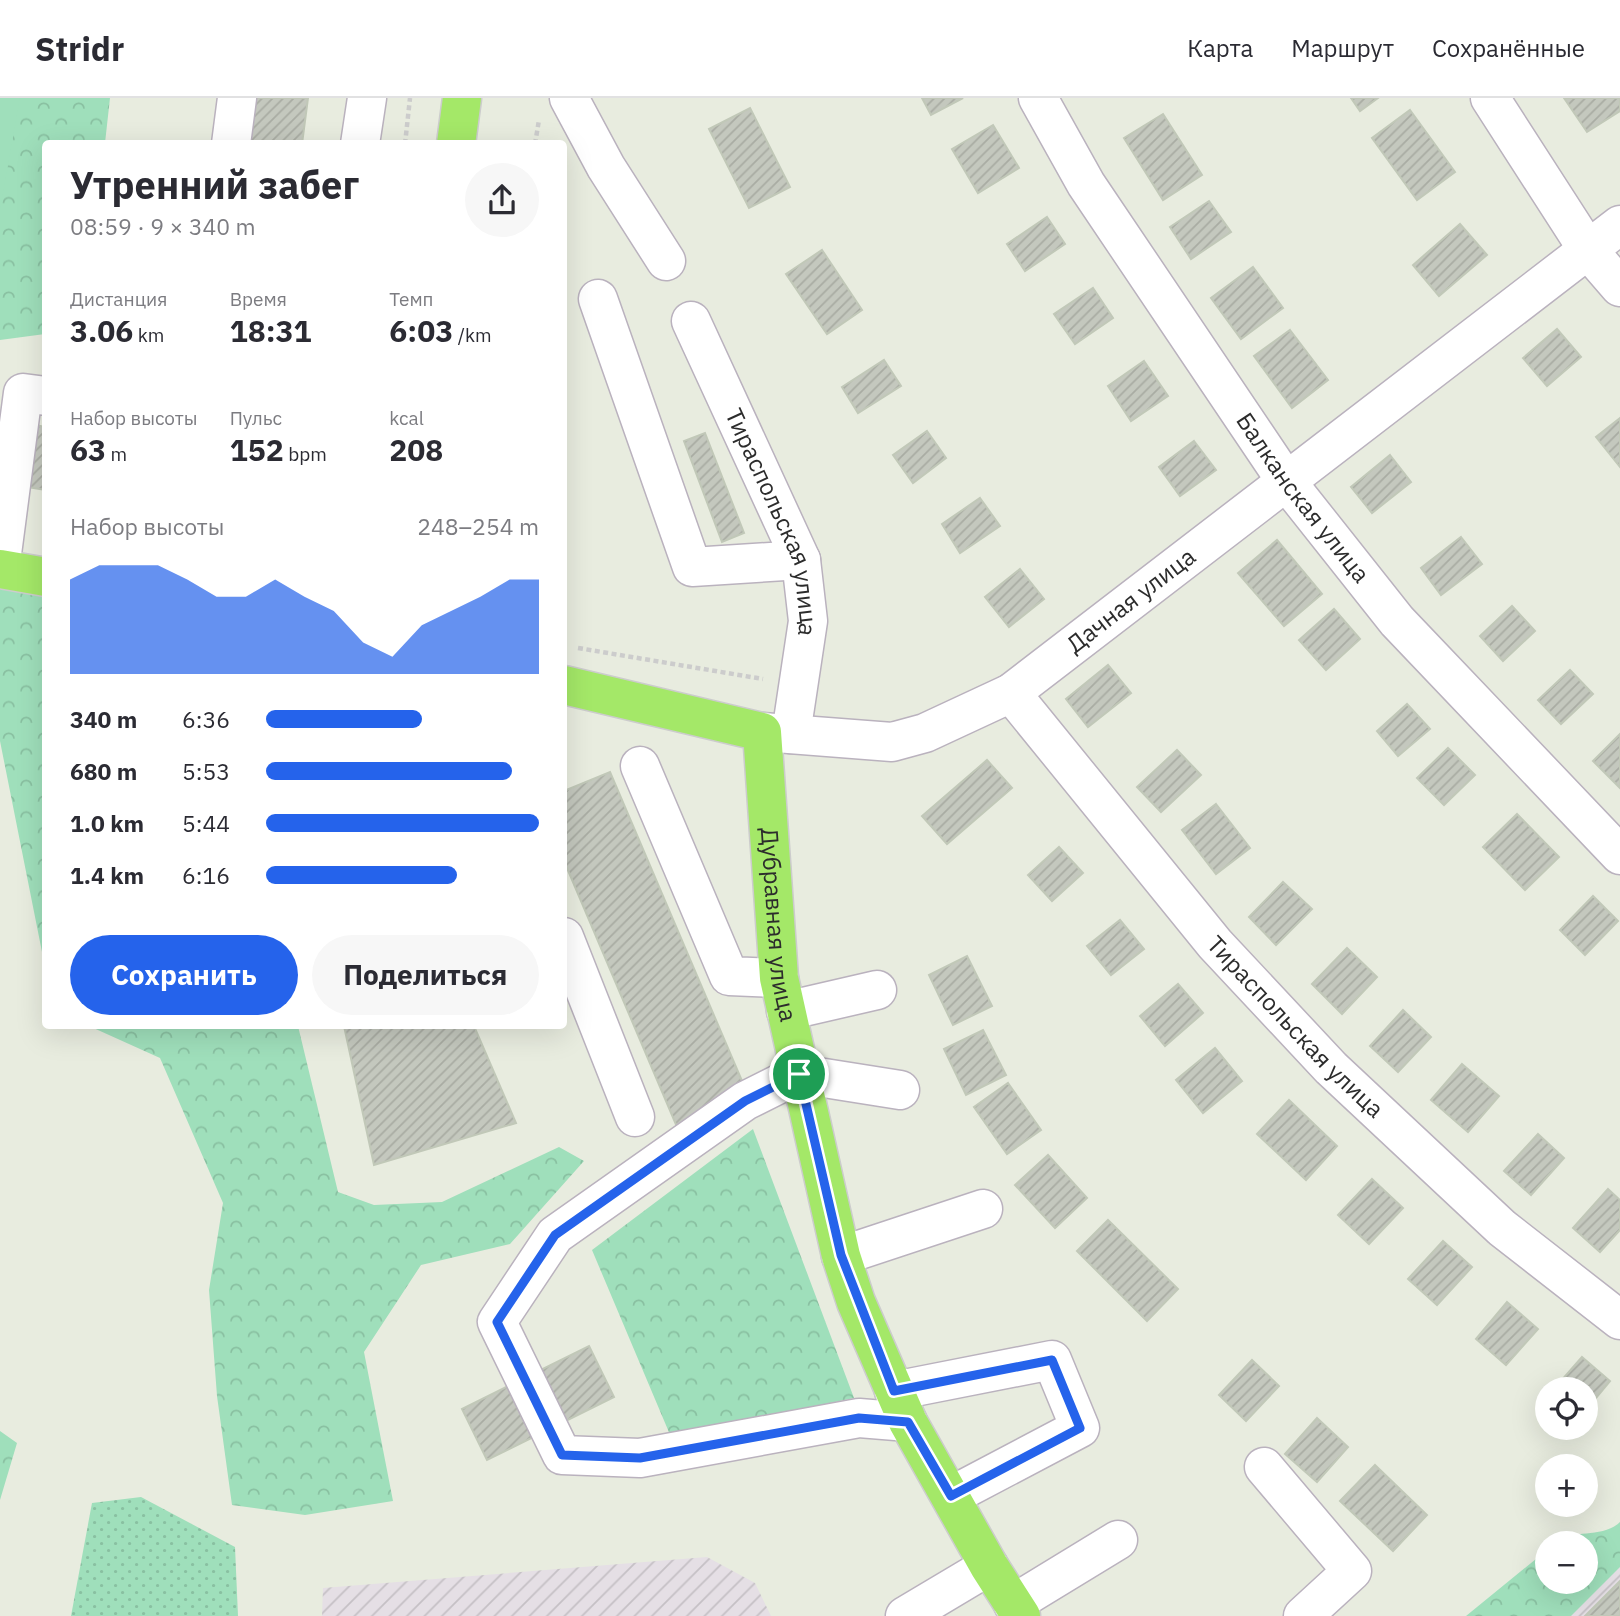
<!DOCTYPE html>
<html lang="ru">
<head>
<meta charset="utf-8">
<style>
	:root { --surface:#fff; --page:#f7f7f7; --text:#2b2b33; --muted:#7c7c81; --line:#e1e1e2; --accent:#2563eb }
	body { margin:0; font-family:"IBM Plex Sans",sans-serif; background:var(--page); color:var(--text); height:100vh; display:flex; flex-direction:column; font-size:26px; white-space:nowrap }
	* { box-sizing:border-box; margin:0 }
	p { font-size:23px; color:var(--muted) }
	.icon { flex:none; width:38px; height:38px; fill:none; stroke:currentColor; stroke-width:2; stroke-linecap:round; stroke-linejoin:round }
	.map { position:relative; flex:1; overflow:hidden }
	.details { position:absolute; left:42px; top:42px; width:525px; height:889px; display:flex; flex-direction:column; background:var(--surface); border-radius:7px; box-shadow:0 7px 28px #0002 }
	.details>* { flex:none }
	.buttons { position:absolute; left:1535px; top:1279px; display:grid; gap:14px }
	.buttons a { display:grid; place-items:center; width:63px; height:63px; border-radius:50%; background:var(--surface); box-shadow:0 7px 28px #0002; font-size:35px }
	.pin { position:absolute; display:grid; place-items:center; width:60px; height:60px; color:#fff; margin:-30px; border:4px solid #fff; border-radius:50%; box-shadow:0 2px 7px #0007 }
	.round { display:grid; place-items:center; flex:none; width:74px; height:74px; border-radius:37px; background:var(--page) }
	.head { display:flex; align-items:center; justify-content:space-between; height:119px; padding:0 28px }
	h1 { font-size:38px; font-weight:700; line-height:52px }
	.stats { display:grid; grid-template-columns:repeat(3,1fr); gap:10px; height:119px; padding:7px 28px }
	.stats div { display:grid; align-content:center }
	.stats b { font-size:30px; font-weight:700 }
	.stats small { font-size:19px; font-weight:400 }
	.stats p { font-size:19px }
	.chart { height:196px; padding:14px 28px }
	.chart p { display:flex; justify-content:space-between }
	.chart svg { width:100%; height:126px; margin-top:7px; fill:var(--accent); opacity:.7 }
	.action { display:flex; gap:14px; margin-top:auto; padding:14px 28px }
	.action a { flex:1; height:80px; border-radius:42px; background:var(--accent); color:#fff; font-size:28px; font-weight:700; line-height:80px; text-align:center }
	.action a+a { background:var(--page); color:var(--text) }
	ul { padding:0 28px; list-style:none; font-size:23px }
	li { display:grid; grid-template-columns:112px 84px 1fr; align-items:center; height:52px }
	li i { height:18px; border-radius:9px; background:var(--accent) }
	header { display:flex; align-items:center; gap:42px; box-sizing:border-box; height:98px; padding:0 35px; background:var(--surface); border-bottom:2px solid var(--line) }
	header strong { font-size:33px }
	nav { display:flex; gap:38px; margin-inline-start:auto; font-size:24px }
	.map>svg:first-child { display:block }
	.industrial { fill:url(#industrial-furrows) }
	.grass { fill:url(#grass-dots) }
	.forest { fill:url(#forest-crowns) }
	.park { fill:#9fdfbb }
	.building { fill:url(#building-hatch); stroke:#c1c8b8; stroke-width:2 }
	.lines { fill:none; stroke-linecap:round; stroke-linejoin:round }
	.minor-casing { stroke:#bab2be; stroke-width:41 }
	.major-casing { stroke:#ccc; stroke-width:41 }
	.path { stroke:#ccc; stroke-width:4.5; stroke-dasharray:5 3.5; stroke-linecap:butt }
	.minor { stroke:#fff; stroke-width:38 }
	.major { stroke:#a4e868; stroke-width:38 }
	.route-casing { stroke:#fff; stroke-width:14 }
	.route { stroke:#2563eb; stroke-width:9 }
	.labels { text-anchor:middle; stroke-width:7; stroke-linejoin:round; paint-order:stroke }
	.street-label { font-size:24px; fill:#2c2c2c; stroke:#fff }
</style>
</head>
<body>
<header>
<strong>Stridr</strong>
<nav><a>Карта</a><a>Маршрут</a><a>Сохранённые</a></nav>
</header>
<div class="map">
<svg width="1620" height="1518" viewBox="0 0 1620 1518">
	<defs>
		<pattern id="industrial-furrows" width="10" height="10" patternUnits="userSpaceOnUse" patternTransform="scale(1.75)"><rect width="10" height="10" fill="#e5dfe5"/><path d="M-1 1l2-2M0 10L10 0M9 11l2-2" fill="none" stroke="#c5c0c5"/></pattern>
		<pattern id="grass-dots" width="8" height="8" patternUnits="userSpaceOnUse" patternTransform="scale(1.75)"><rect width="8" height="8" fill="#9fdfbb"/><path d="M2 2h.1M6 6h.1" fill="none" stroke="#89c0a1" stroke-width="1.8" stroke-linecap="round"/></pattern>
		<pattern id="forest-crowns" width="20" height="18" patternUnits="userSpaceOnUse" patternTransform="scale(1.75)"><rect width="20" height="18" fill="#9fdfbb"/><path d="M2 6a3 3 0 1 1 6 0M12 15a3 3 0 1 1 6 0" fill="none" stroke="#89c0a1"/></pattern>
		<pattern id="building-hatch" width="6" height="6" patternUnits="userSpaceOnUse" patternTransform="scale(1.75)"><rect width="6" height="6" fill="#c4c8be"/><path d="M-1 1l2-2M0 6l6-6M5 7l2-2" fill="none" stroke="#a9aca3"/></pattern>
	</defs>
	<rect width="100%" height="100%" fill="#e8ecdf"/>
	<path class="industrial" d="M1620,1443V1518H1545L1586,1484Z
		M707,1459L755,1485L771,1518H322L323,1490Z"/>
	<path class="grass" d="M141,1399L235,1449L238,1518H71L92,1405Z"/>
	<path class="forest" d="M0,0H110L105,45L46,46L45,236L0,242Z
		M0,479L45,491V869L0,643Z
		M89,928H298L338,1094L374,1107L442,1104L559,1049L584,1063L510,1146L421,1167L364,1254L393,1403L305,1417L232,1407L217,1298L209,1192L223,1105L160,960Z
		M753,1031L854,1300L671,1339L592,1152Z
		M0,1333L17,1345L0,1402Z
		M1620,1424V1469L1571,1518H1466L1547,1452V1484H1586V1446L1555,1445C1574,1430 1602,1441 1620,1424Z"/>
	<path class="park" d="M0,0H20L0,113Z"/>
	<path class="building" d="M245,0H308L302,46H238Z
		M922,0H963L931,17Z
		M1351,0H1378L1360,13Z
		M1564,0H1620V13L1587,34Z
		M750,10L790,89L749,110L709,31Z
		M1410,12L1455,74L1417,102L1372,40Z
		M1163,16L1202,77L1163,102L1124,40Z
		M993,27L1019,70L978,95L952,51Z
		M1209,103L1231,134L1191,161L1170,129Z
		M1047,119L1065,146L1025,173L1007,146Z
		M1460,126L1487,157L1439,198L1413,167Z
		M822,152L862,212L827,236L786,176Z
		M1253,169L1283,210L1241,241L1211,200Z
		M1093,190L1113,220L1075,246L1054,216Z
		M1557,231L1581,259L1547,288L1523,260Z
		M1290,232L1328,282L1292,310L1254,258Z
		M884,262L901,288L858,315L842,289Z
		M1144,263L1168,298L1131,323L1108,288Z
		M1620,320V369L1596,339Z
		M35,327L46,329V392L27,389Z
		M927,333L946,360L913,385L893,357Z
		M705,335L744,435L722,444L684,343Z
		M1194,343L1216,372L1180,398L1159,369Z
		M1390,357L1411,384L1372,415L1351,389Z
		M980,400L1000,428L960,455L942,426Z
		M1461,439L1482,466L1441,497L1421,470Z
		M1277,442L1322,496L1284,528L1238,475Z
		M1020,471L1044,501L1009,529L985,499Z
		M1512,508L1535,533L1503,563L1480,538Z
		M1334,511L1360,541L1326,572L1299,542Z
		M1108,567L1131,595L1088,629L1066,601Z
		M1570,572L1593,596L1561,626L1538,602Z
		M1407,606L1430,631L1398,658L1377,633Z
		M1620,636V690L1593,663Z
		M1448,650L1475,677L1444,707L1417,680Z
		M1177,652L1201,677L1161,714L1137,689Z
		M987,662L1012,690L947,746L922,718Z
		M610,674L742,983L677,1029L564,763V693Z
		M1216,706L1250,750L1216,776L1182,732Z
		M1517,716L1559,759L1525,792L1483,749Z
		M1059,749L1083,775L1052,803L1028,777Z
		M1283,784L1312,811L1276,847L1249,819Z
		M1593,798L1618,823L1585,857L1560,832Z
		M1120,822L1144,851L1111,877L1087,848Z
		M1347,850L1377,879L1342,916L1312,886Z
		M967,858L992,908L953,927L929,877Z
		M1178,886L1203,915L1165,948L1140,918Z
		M1403,912L1431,939L1398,974L1370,948Z
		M344,928H474L516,1025L374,1067Z
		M983,932L1006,977L966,997L944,951Z
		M1215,950L1242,983L1203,1015L1176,982Z
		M1462,966L1499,998L1468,1034L1431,1002Z
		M1008,985L1041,1032L1007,1056L974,1009Z
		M1289,1002L1337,1048L1306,1082L1257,1036Z
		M1538,1036L1564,1060L1531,1097L1504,1073Z
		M1048,1057L1087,1100L1055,1130L1015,1087Z
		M1372,1081L1403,1110L1369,1146L1338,1117Z
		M1608,1091L1620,1102V1132L1600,1154L1573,1130Z
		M1108,1122L1178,1191L1147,1223L1077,1153Z
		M1443,1143L1472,1169L1437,1207L1408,1181Z
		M1507,1204L1538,1231L1506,1267L1476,1241Z
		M589,1248L614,1299L487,1362L462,1311Z
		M1582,1259L1610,1283L1586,1312V1292H1553Z
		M1252,1262L1279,1288L1246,1323L1219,1297Z
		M1317,1320L1348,1349L1317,1384L1285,1356Z
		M1375,1367L1427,1417L1393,1453L1340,1403Z
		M1620,1483V1518H1585Z"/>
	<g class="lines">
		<g class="minor-casing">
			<g id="minor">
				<path d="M569,0L606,69L666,163"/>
				<path id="s1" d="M1038,0L1086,86L1286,383L1397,523L1620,757"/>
				<path d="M1490,0L1588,152L1620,189"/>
				<path d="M231,46L237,0"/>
				<path d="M360,46L367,0"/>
				<path d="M598,201L692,469L801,462"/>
				<path id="s2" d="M691,223L801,462L808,523L791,636"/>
				<path d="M0,471L23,295L46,298"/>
				<path id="s3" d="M1011,595L1215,846L1331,970L1502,1130L1620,1222"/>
				<path id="s4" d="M762,634L892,644L925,635L1011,595L1620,127"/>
				<path d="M640,668L729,878L779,880"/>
				<path d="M564,839L635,1019"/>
				<path d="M786,913L877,892"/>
				<path d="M900,992L799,976L745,1003L555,1137L497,1224L562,1357L640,1360L859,1320L908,1324"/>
				<path d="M841,1158L983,1111"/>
				<path d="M894,1293L1052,1262L1080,1330L951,1398"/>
				<path d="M1264,1369L1352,1473L1303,1518"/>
				<path d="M1013,1506L1118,1442"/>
				<path d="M905,1518L989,1468"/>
			</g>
		</g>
		<g class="major-casing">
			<g id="major">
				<path d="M456,46L462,0"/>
				<path d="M0,471L46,479"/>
				<path id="s5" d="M564,587L762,634L779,880L841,1158L856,1204L908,1324L989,1468L1021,1518"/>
			</g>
		</g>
		<path class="path" d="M405,46L410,0
			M535,46L539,22
			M578,550L763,581"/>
		<use href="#minor" class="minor"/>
		<use href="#major" class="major"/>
	</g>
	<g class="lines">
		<g class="route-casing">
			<path id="route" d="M799,976L841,1157L894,1293L1052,1262L1080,1330L951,1398L908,1324L859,1320L640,1360L562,1357L497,1224L555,1137L745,1003Z"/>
		</g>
		<use href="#route" class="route"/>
	</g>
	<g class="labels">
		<g class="street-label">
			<text dy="8" stroke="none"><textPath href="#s1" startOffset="480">Балканская улица</textPath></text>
			<text dy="8" stroke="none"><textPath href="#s2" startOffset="219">Тираспольская улица</textPath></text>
			<text dy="8" stroke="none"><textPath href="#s4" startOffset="411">Дачная улица</textPath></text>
			<text dy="8" stroke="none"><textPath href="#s5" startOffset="397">Дубравная улица</textPath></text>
			<text dy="8" stroke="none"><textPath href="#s3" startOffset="439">Тираспольская улица</textPath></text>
		</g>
	</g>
</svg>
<div class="buttons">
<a><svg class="icon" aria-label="locate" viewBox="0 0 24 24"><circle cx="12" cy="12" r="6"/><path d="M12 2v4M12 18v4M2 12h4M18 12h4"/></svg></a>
<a>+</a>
<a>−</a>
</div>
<div class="pin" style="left:799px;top:976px;background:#1e9e55"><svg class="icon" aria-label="arrive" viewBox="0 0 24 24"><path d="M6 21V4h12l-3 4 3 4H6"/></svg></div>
<section class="details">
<div class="head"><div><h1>Утренний забег</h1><p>08:59 · 9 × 340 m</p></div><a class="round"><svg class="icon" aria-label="share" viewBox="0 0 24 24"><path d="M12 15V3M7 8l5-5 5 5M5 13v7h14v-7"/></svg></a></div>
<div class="stats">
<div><p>Дистанция</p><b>3.06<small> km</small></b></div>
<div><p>Время</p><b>18:31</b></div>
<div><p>Темп</p><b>6:03<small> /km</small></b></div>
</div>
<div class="stats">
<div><p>Набор высоты</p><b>63<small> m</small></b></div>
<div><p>Пульс</p><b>152<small> bpm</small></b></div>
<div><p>kcal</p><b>208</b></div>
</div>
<div class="chart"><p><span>Набор высоты</span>248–254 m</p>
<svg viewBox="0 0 160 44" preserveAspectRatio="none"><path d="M0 44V11L10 6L20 6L30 6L40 11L50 17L60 17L70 11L80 17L90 22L100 33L110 38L120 27L130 22L140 17L150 11L160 11V44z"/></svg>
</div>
<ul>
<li><b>340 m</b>6:36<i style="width:57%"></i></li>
<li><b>680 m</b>5:53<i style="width:90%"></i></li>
<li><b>1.0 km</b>5:44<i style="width:100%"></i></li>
<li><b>1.4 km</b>6:16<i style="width:70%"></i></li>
</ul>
<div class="action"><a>Сохранить</a><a>Поделиться</a></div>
</section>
</div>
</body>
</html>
